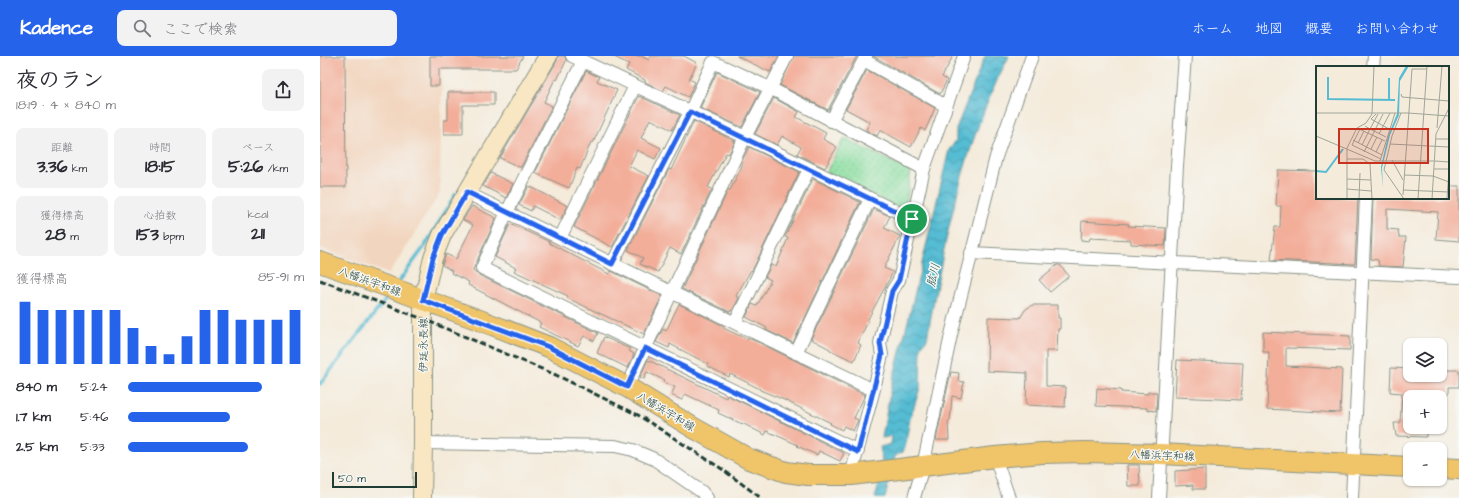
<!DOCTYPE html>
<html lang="ja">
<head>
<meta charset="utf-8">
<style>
	:root { --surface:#fff; --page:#f2f2f3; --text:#2b2b33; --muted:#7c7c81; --accent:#2563eb }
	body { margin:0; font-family:"Architects Daughter","Klee One",sans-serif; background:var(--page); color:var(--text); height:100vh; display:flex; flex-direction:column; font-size:15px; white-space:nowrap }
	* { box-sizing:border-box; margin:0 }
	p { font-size:13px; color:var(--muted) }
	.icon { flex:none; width:22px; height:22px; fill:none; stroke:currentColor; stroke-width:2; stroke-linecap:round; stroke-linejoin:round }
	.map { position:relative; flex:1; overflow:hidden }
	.sheet { display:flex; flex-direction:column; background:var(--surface); width:320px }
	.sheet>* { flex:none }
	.fabs { position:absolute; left:1083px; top:282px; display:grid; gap:8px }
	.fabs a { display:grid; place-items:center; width:44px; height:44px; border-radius:8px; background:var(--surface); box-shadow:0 1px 3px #0004; font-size:20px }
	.scale { position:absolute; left:12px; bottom:10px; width:85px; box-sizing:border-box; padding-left:4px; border:2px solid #1f3d34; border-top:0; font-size:11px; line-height:14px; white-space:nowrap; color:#1f3d34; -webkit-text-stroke:3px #f6f6f2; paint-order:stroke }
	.pin { position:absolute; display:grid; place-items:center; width:34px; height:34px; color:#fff; margin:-17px; border:2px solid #fff; border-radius:50%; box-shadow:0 1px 4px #0007 }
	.round { display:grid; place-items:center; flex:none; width:42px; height:42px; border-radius:8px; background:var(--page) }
	.overview { display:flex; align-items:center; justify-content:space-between; height:68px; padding:0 16px }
	h1 { font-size:22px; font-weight:700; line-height:30px }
	.metrics { display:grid; grid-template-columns:repeat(3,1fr); gap:6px; height:68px; padding:4px 16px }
	.metrics div { display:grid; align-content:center; border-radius:8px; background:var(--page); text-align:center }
	.metrics b { font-size:17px; font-weight:700 }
	.metrics small { font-size:11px; font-weight:400 }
	.metrics p { font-size:11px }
	.chart { height:112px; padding:8px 16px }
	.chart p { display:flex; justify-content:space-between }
	.chart svg { width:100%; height:72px; margin-top:4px; stroke:var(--accent); stroke-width:6 }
	ul { padding:0 16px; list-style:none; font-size:13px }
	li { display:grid; grid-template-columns:64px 48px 1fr; align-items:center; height:30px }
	li i { height:10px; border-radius:5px; background:var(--accent) }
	header { display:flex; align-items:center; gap:24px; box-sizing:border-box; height:56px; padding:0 20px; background:var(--accent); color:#fff }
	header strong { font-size:19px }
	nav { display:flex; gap:22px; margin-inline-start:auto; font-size:14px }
	.search { width:280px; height:36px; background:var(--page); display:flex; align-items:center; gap:10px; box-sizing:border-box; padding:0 14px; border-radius:8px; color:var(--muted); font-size:15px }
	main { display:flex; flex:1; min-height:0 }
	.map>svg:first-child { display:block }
	.built { fill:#f2d5be }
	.park { fill:url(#park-dots); stroke:#558e6a }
	.water { fill:url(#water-waves); stroke:#3a7c84 }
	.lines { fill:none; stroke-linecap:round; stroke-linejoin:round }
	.stream { stroke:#55bcd3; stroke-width:3.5 }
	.building { fill:#f3ae9a }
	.street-casing { stroke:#8a9488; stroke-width:14 }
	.secondary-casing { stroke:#8a9488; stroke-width:20 }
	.primary-casing { stroke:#8a9488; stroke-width:22 }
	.street { stroke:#fff; stroke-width:12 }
	.secondary { stroke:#f9e7c3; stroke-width:18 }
	.primary { stroke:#f0c469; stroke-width:20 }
	.rail { stroke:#1f3d34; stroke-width:3; stroke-dasharray:6 3; stroke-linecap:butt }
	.route-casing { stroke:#fff; stroke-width:8 }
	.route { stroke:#2563eb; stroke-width:5 }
	.labels { text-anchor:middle; stroke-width:3; stroke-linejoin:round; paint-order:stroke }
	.street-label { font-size:11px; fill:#1f3d34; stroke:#f6f6f2 }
	.water-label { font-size:12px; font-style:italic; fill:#2c5d5c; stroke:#f6f6f2 }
	.inset-river { fill:none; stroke:#55bcd3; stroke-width:2 }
	.inset-road { fill:none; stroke:#9fa598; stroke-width:1 }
	.view { fill:#c8321e; fill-opacity:0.15; stroke:#c8321e; stroke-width:2 }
	.inset-edge { fill:none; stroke:#1f3d34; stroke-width:2 }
</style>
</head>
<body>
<header>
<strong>Kadence</strong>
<div class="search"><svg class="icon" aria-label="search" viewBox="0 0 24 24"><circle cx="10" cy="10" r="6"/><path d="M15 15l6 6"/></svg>ここで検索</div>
<nav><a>ホーム</a><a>地図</a><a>概要</a><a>お問い合わせ</a></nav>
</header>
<main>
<section class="sheet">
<div class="overview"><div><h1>夜のラン</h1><p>18:19 · 4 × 840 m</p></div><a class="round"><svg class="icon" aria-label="share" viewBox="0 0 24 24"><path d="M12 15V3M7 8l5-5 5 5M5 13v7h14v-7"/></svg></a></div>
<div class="metrics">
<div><p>距離</p><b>3.36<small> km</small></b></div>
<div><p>時間</p><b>18:15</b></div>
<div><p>ペース</p><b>5:26<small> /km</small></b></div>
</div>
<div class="metrics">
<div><p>獲得標高</p><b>28<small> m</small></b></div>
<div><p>心拍数</p><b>153<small> bpm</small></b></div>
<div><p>kcal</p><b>211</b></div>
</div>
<div class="chart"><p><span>獲得標高</span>85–91 m</p>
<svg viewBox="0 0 160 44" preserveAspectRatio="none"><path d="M5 44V6M15 44V11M25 44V11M35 44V11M45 44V11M55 44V11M65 44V22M75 44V33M85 44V38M95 44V27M105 44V11M115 44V11M125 44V17M135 44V17M145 44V17M155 44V11"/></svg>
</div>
<ul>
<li><b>840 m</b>5:24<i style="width:76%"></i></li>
<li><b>1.7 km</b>5:46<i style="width:58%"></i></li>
<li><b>2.5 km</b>5:33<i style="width:68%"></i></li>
</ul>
</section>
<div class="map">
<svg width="1139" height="442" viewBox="0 0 1139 442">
	<defs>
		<pattern id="park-dots" width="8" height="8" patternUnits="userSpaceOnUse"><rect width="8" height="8" fill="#8bdea0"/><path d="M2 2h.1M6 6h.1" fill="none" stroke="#78bf8a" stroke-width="1.8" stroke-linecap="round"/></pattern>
		<pattern id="water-waves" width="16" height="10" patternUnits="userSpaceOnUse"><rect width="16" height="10" fill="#55bcd3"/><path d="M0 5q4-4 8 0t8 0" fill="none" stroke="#469aac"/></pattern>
	</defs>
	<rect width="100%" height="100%" fill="#f6f6f2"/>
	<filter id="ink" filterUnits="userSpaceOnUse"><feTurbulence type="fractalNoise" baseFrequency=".025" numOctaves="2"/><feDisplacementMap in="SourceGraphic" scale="8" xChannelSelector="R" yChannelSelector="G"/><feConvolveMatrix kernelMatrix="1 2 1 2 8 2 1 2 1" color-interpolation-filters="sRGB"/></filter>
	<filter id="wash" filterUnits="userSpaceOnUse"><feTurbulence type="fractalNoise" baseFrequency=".012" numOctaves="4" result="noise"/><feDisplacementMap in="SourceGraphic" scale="16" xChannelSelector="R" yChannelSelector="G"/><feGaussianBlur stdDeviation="0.9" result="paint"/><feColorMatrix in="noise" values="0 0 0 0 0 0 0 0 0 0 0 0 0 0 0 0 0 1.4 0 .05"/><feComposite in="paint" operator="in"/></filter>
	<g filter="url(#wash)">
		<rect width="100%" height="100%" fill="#f4ebdb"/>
		<path class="built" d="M0,0H122L120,137L69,218L0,192Z"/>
		<path class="park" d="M524,82L591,115L585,155L506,116Z"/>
		<path class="water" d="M665,0H689C643,88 624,186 607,283L601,290L600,332L590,363L584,395L575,400L565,442H555C560,426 564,407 560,391L571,388L572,381L570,379L568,381L562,382L571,331L591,253L629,94L636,84V73Z"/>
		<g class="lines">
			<path class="stream" d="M77,228L105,190L136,138
				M0,328L70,238"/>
		</g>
		<g id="blocks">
			<path class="building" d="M0,0H25L26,131H0Z
				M110,0H203L196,13H119V30H110Z
				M238,0H245L246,5L237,24L235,23L224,46L232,50L201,111H199L180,102L237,5Z
				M292,0H321L329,4L331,0H364L377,7L369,23L375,26L368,41L346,30L343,35L325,26V24L306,14L309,8Z
				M417,0H459L450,16Z
				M474,0H537L508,54L460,29Z
				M553,0H633L622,21L627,24L620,38Z
				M547,14L615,52L605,75L601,72L591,91L560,74L557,80L546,74L550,66L526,53Z
				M266,15L279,21L277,25L297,34L273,87L271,86L260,113L257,112L249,132L215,117Z
				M397,16L440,36L422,71L380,52Z
				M128,36H174V49H143V78H124V64H128Z
				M319,40L360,59L352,74L330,63L321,82L341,92L335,103L317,94L309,110L329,120L292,191L254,171Z
				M454,42L479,56L476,61L506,77L503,83L517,91L505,112L477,98L481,91L462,80L457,89L435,78Z
				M374,65L415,85L409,98L406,97L388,131L392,133L361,198L350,192L338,216L320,208L323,202L308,194L349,113L351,114Z
				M429,91L479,116L432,215L431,214L416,240L419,242L412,255L411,254L410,256L362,233L408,134H410L422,110V105Z
				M958,114L997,115V142H1038L1035,208L951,204L955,171H960L961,150H956Z
				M171,117L193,128L186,142L163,130Z
				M493,123L540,146L473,287L446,274L447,272L426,261L432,248L437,250L451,224L445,221L451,209L456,211L468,182L465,181Z
				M209,130L248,150L240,164L213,150L211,155L199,149Z
				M1128,130H1139V185L1116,183L1118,156L1067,153V173L1078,174L1079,181H1086L1083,211L1059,210L1058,204L1051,203L1053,142H1128Z
				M152,150L176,162L153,214L159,219L278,277L274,285L264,280L258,290L219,271L221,267L148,229L149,226L131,217L132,215L122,209L126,198L136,203L153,169L143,164Z
				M554,153L570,160L564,172L580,180L564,212L573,216L547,265H548L538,287L541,289L534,305L510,294V293L491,283Z
				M762,165L809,168L808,170L846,172L845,190L811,188V184L770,182L769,185L761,184Z
				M190,168L230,186L229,187L289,218L291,215L342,240L324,278L247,242L248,240L194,215L196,212L175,201Z
				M737,209H740L749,220L730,236L719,224Z
				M359,248L404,270L403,272L427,283L428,282L440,287L545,339L534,362L538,364L533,375L524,370L522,374L510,368L511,367L462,343L440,334V333L410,318L409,321L387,310L388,308L350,288L349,292L336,286L343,273L346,275Z
				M712,249H738V262H740V273H738L737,295H726V330L746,331L745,351L706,349L707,317L667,315L668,261L700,262L705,254Z
				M943,276L1030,280V294L966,292V310L1022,313L1020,357L947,353L949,296H943Z
				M284,281L310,293L309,295L314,298L308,312L277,297Z
				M328,304L406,342L407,339L524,397L520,405L499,395L497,399L477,390L478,389L447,375L445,379L422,367V368L398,357L399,354L365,338L362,344L351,339L355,331L343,326L344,324L327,316L324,323L320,321Z
				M857,304L923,307L921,344L855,341Z
				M1071,312L1090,313V319H1120V314H1139V331H1129V338L1090,337V371H1106V381L1076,380L1074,367H1080L1082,337L1070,336Z
				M631,316L639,317L638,325L644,326L641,342L632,340L630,365H628L629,384H616Z
				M777,332L801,334V336L828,338V336H837L836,355L827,354V352L776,350Z
				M807,409H819L820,430H808Z
				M885,413V433H873V429L855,430V415Z"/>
		</g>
	</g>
	<g filter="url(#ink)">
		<use href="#blocks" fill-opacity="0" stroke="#8a9488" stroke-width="1"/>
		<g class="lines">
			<g class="street-casing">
				<path id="street" d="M252,0L425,81L592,163
					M544,4L626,50
					M263,5L187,156L162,212L538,395
					M1053,11L1054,0
					M511,65L546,0
					M147,137L547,331L554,333
					M240,182L315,30
					M651,197L1139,221
					M292,208L370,56L393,6L450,32L604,113
					M415,267L489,113
					M476,297L550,143
					M307,331L425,81L467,0
					M103,387L295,390L313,394L334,403L382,436L387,442
					M675,401L689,442
					M531,419L554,333L562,299L560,287L572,235L579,224L604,113L644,0
					M594,442L603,410L631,279L676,101L712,0
					M839,442L857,110L865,0
					M1032,442L1046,142"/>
			</g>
			<g class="secondary-casing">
				<path id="secondary" d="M102,442L103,387V244L113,202L122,179L228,0"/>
			</g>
			<g class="primary-casing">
				<path id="primary" d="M0,206L162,265L229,291L307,331L372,371L429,403L466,416L488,419H531L675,401L722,397L766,396L841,398L1090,411
					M1120,412L1139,413"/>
			</g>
			<use href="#street" class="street"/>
			<use href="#secondary" class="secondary"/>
			<use href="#primary" class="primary"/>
			<path class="rail" d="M0,224L103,263L236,319L318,359L402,413L441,442"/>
		</g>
	</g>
	<g class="lines" filter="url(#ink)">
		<g class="route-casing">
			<path id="route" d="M370,56L592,163L579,224L572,235L560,287L562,299L538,396L325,292L307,331L229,291L103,244L113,202L122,179L147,136L292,208Z"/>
		</g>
		<use href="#route" class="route"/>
	</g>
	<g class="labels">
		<g class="street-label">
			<text transform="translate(50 225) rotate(20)" y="4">八幡浜宇和線</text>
			<text transform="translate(103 289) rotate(-90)" y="4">伊延永長線</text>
			<text transform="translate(346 355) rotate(31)" y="4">八幡浜宇和線</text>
			<text transform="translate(842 399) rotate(2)" y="4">八幡浜宇和線</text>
		</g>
		<g class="water-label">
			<text transform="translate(613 219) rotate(-77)" y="4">肱川</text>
		</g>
	</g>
	<g transform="translate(996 10)">
		<rect width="133" height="133" fill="#f4ebdb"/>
		<path d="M90,0H93L84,15L83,49L74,69L66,102L67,122L72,133L67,122L65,101L72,70L81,48L83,12Z" fill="#55bcd3"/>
		<path class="inset-river" d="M12,11V33L79,34M73,34V12M0,105L10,106L27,83"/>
		<path class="inset-road" d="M85,28L86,31L133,35M0,47H92L133,50M85,47L76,70L68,104L88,133M60,48L55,53L73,63M49,60L54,63L62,48M121,62L126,0M43,63L69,75M44,63L36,79L65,93M63,68L74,47M0,70L59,95H118M120,73H133M37,74L66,89M42,77L48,65M74,78L133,81M46,79L54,63L70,71M55,83L61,71M48,86L67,48M60,86L66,74M31,93H47L54,98L56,133M76,94L87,114M64,95L79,47M119,95L133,96M118,103H133M88,109L117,110L133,116M31,113L55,114M31,123L55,125M87,124L133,126M87,129L96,3H111M31,133V82L41,62L50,57L56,48L58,0M43,133L44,107M102,133L111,0M116,133L120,68L133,42M131,133L133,104"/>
		<path class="view" d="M23,63H112V97H23Z"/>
		<rect width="133" height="133" class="inset-edge"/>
	</g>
</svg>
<div class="fabs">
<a><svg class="icon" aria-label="layers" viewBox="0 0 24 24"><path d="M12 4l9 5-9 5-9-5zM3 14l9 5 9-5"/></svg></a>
<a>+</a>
<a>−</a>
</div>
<div class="scale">50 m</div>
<div class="pin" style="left:592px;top:163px;background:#1e9e55"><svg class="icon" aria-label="arrive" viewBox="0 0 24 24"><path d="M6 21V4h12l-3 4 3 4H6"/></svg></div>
</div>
</main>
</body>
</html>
